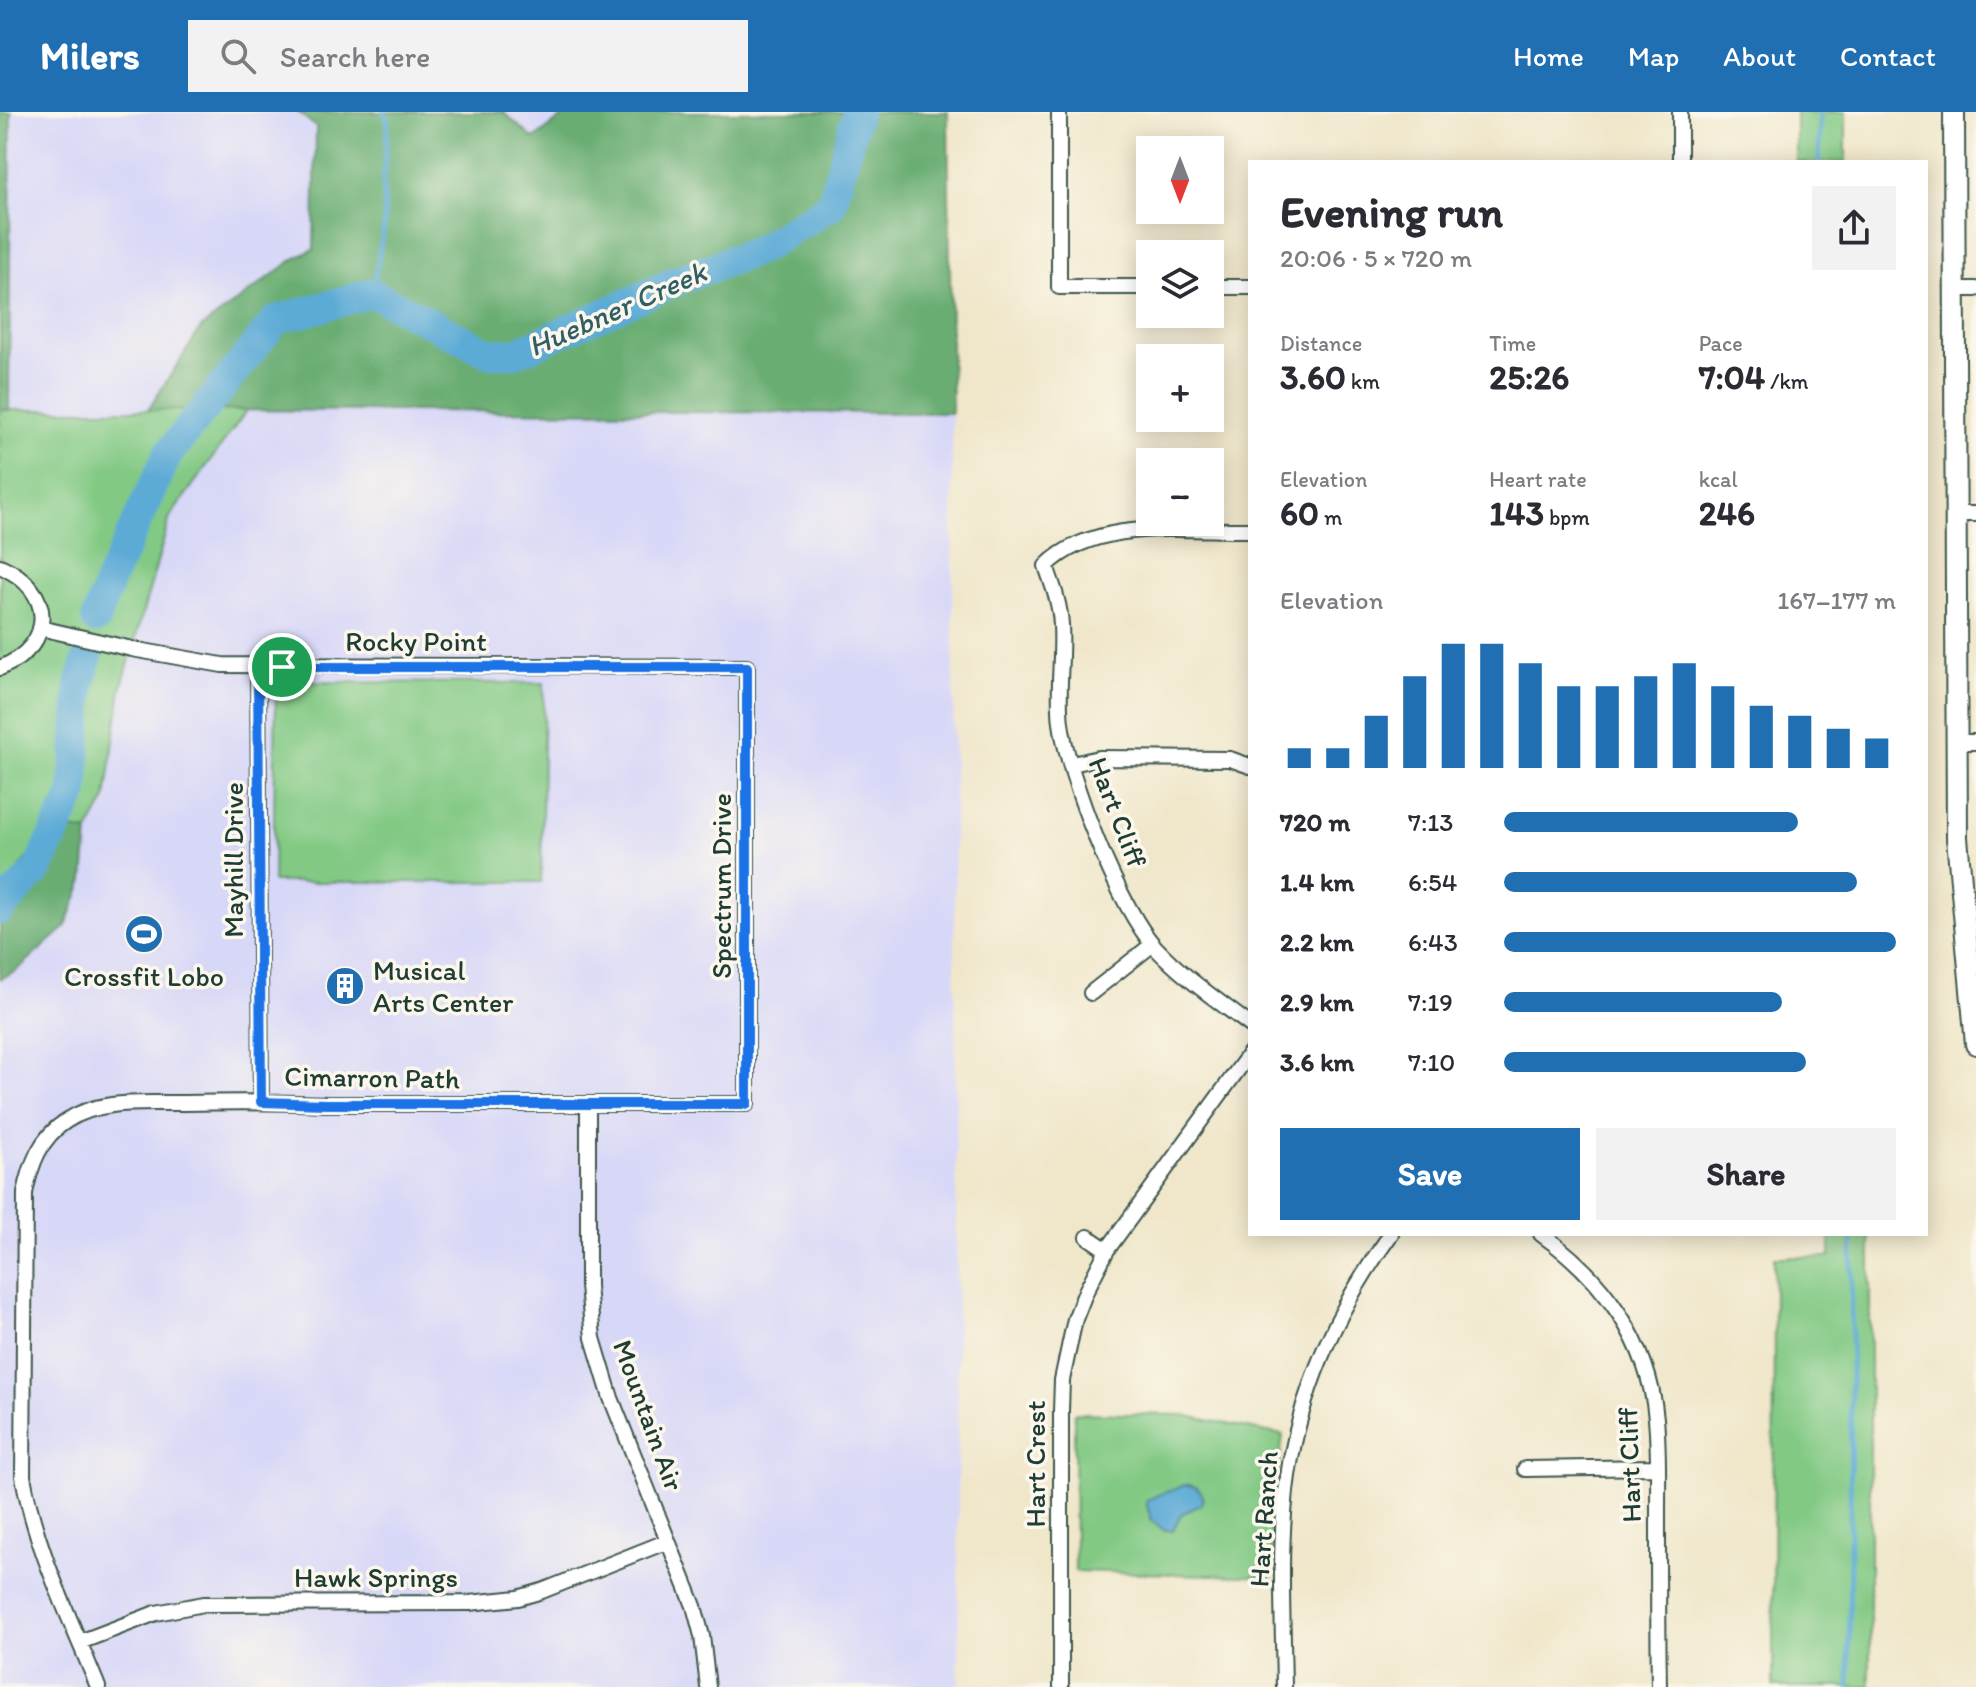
<!DOCTYPE html>
<html lang="en">
<head>
<meta charset="utf-8">
<style>
	:root { --surface:#fff; --page:#f2f2f3; --text:#2b2b33; --muted:#7c7c81; --accent:#1f6fb2 }
	body { margin:0; font-family:Itim,sans-serif; background:var(--page); color:var(--text); height:100vh; display:flex; flex-direction:column; font-size:30px; white-space:nowrap }
	* { box-sizing:border-box; margin:0 }
	p { font-size:26px; color:var(--muted) }
	.icon { flex:none; width:44px; height:44px; fill:none; stroke:currentColor; stroke-width:2; stroke-linecap:round; stroke-linejoin:round }
	.map { position:relative; flex:1; overflow:hidden }
	.sheet { position:absolute; left:1248px; top:48px; width:680px; height:1076px; display:flex; flex-direction:column; background:var(--surface); border-radius:0px; box-shadow:0 4px 20px #0003 }
	.sheet>* { flex:none }
	.needle { width:52px; rotate:180deg }
	.tools { position:absolute; left:1136px; top:24px; display:grid; gap:16px }
	.tools a { display:grid; place-items:center; width:88px; height:88px; border-radius:0px; background:var(--surface); box-shadow:0 4px 20px #0003; font-size:40px }
	.pin { position:absolute; display:grid; place-items:center; width:68px; height:68px; color:#fff; margin:-34px; border:4px solid #fff; border-radius:50%; box-shadow:0 2px 8px #0007 }
	.round { display:grid; place-items:center; flex:none; width:84px; height:84px; border-radius:0px; background:var(--page) }
	.overview { display:flex; align-items:center; justify-content:space-between; height:136px; padding:0 32px }
	h1 { font-size:44px; font-weight:700; line-height:60px }
	.stats { display:grid; grid-template-columns:repeat(3,1fr); gap:12px; height:136px; padding:8px 32px }
	.stats div { display:grid; align-content:center }
	.stats b { font-size:34px; font-weight:700 }
	.stats small { font-size:22px; font-weight:400 }
	.stats p { font-size:22px }
	.chart { height:224px; padding:16px 32px }
	.chart p { display:flex; justify-content:space-between }
	.chart svg { width:100%; height:144px; margin-top:8px; stroke:var(--accent); stroke-width:6 }
	.button { display:flex; gap:16px; margin-top:auto; padding:16px 32px }
	.button a { flex:1; height:92px; border-radius:0px; background:var(--accent); color:#fff; font-size:32px; font-weight:700; line-height:92px; text-align:center }
	.button a+a { background:var(--page); color:var(--text) }
	ul { padding:0 32px; list-style:none; font-size:26px }
	li { display:grid; grid-template-columns:128px 96px 1fr; align-items:center; height:60px }
	li i { height:20px; border-radius:10px; background:var(--accent) }
	header { display:flex; align-items:center; gap:48px; box-sizing:border-box; height:112px; padding:0 40px; background:var(--accent); color:#fff }
	header strong { font-size:38px }
	nav { display:flex; gap:44px; margin-inline-start:auto; font-size:28px }
	.search { width:560px; height:72px; background:var(--page); display:flex; align-items:center; gap:20px; box-sizing:border-box; padding:0 28px; border-radius:0px; color:var(--muted); font-size:30px }
	.map>svg:first-child { display:block }
	.built { fill:#d7d7f8 }
	.green { fill:#82c984; stroke:#50835c; stroke-width:2 }
	.forest { fill:#69ad72; stroke:#447553; stroke-width:2 }
	.water { fill:#5caad6; stroke:#3e7485; stroke-width:2 }
	.lines { fill:none; stroke-linecap:round; stroke-linejoin:round }
	.stream { stroke:#5caad6; stroke-width:5 }
	.river { stroke:#5caad6; stroke-width:30 }
	.street-casing { stroke:#3e564b; stroke-width:18 }
	.secondary-casing { stroke:#3e564b; stroke-width:24 }
	.street { stroke:#fff; stroke-width:14 }
	.secondary { stroke:#fff; stroke-width:20 }
	.route-casing { stroke:#fff; stroke-width:16 }
	.route { stroke:#1a73e8; stroke-width:10 }
	.labels { text-anchor:middle; stroke-width:7; stroke-linejoin:round; paint-order:stroke }
	.street-label { font-size:28px; fill:#1f3d34; stroke:#fbf7ec }
	.poi-label { font-size:28px; fill:#1f3d34; stroke:#fbf7ec; text-anchor:start }
	.water-label { font-size:30px; font-style:italic; fill:#315e65; stroke:#fbf7ec }
</style>
</head>
<body>
<header>
<strong>Milers</strong>
<div class="search"><svg class="icon" aria-label="search" viewBox="0 0 24 24"><circle cx="10" cy="10" r="6"/><path d="M15 15l6 6"/></svg>Search here</div>
<nav><a>Home</a><a>Map</a><a>About</a><a>Contact</a></nav>
</header>
<div class="map">
<svg width="1976" height="1575" viewBox="0 0 1976 1575">
	<rect width="100%" height="100%" fill="#fbf7ec"/>
	<filter id="ink" filterUnits="userSpaceOnUse"><feTurbulence type="fractalNoise" baseFrequency=".0125" numOctaves="2"/><feDisplacementMap in="SourceGraphic" scale="16" xChannelSelector="R" yChannelSelector="G"/><feConvolveMatrix kernelMatrix="1 2 1 2 8 2 1 2 1" color-interpolation-filters="sRGB"/></filter>
	<filter id="wash" filterUnits="userSpaceOnUse"><feTurbulence type="fractalNoise" baseFrequency=".006" numOctaves="4" result="noise"/><feDisplacementMap in="SourceGraphic" scale="32" xChannelSelector="R" yChannelSelector="G"/><feGaussianBlur stdDeviation="1.8" result="paint"/><feColorMatrix in="noise" values="0 0 0 0 0 0 0 0 0 0 0 0 0 0 0 0 0 1.4 0 .05"/><feComposite in="paint" operator="in"/></filter>
	<g filter="url(#wash)">
		<rect width="100%" height="100%" fill="#f0e7cb"/>
		<path class="built" d="M0,0H569L541,24L294,147L201,216L149,298L952,301L959,1575H0Z"/>
		<path class="green" d="M1796,0H1846V50H1796Z
			M0,298H247L170,405L121,577L106,687L88,720L51,714L0,782Z
			M293,570L544,571L541,770H273L276,581Z
			M1830,1122H1870V1575H1773L1774,1145H1830Z
			M1074,1301L1183,1303L1283,1323L1272,1407L1271,1465L1075,1459Z"/>
		<path class="forest" d="M0,0H11L9,298H0Z
			M298,0H503L534,27L569,0H948L952,301L148,298L201,216L294,147L314,137L316,15Z
			M52,714L88,720L84,768L65,816L16,859L0,867V782Z"/>
		<path class="water" d="M1184,1373C1196,1372 1205,1379 1202,1392L1181,1402L1173,1418H1164L1151,1408L1146,1390C1153,1382 1172,1380 1184,1373Z"/>
		<g class="lines">
			<path class="stream" d="M1819,50L1820,0
				M372,181L385,109L383,70L388,10L384,0
				M1849,1575L1852,1122"/>
			<path class="river" d="M96,507L109,470L168,342L276,208L372,181L489,241H516L681,167L759,138L831,93L857,0
				M0,798L37,758L74,681L80,574L88,543"/>
		</g>
	</g>
	<g filter="url(#ink)">
		<g class="lines">
			<g class="street-casing">
				<path id="street" d="M1059,0V175H1150
					M1680,0V50
					M1210,175H1250
					M1955,177H1976
					M1956,402H1976
					M1250,418C1186,419 1095,405 1046,454C1053,474 1060,492 1061,513C1063,545 1057,579 1061,611C1068,666 1119,795 1155,835C1183,865 1217,888 1250,913
					M0,454C55,478 56,533 0,556
					M40,516L132,537L222,553L747,555V992H326C279,990 232,990 185,991C146,992 100,986 66,1009C40,1026 31,1052 25,1081L23,1364C35,1437 71,1507 98,1575
					M258,555L261,990
					M1957,630H1976
					M1072,652L1099,646L1230,647L1250,654
					M1091,881L1153,832
					M588,992V1174L593,1226L611,1286L694,1494L702,1524L708,1575
					M1541,1122C1603,1166 1649,1229 1656,1307C1659,1339 1658,1372 1658,1404C1658,1461 1658,1518 1659,1575
					M1088,1125L1107,1138
					M1525,1357L1658,1355
					M80,1530L156,1501L204,1492L469,1491L518,1486L542,1479L668,1429
					M1061,1575V1299L1062,1268L1075,1207L1086,1179L1107,1138L1250,941
					M1284,1575C1283,1510 1279,1444 1286,1379C1297,1284 1335,1199 1391,1122"/>
			</g>
			<g class="secondary-casing">
				<path id="secondary" d="M1954,0L1957,726L1976,932"/>
			</g>
			<use href="#street" class="street"/>
			<use href="#secondary" class="secondary"/>
		</g>
	</g>
	<g class="lines" filter="url(#ink)">
		<g class="route-casing">
			<path id="route" d="M258,555H747V992H326L261,990Z"/>
		</g>
		<use href="#route" class="route"/>
	</g>
	<defs>
		<g id="stadium-disc" transform="scale(2)"><circle r="9.5" fill="#1f6fb2" stroke="#fbf7ec"/><path d="M0-5a6.5 5 0 1 0 0 10a6.5 5 0 1 0 0-10ZM-3.5-1.8h7v3.6h-7Z" fill="#fff"/></g>
		<g id="building-disc" transform="scale(2)"><circle r="9.5" fill="#1f6fb2" stroke="#fbf7ec"/><path d="M-4-6H4V6H1V3H-1V6H-4ZM-2.5-4.3h1.7v1.8h-1.7ZM.8-4.3h1.7v1.8H.8ZM-2.5-1h1.7V.8h-1.7ZM.8-1h1.7V.8H.8Z" fill="#fff"/></g>
	</defs>
	<g fill-rule="evenodd">
		<use href="#stadium-disc" x="144" y="822"/>
		<use href="#building-disc" x="345" y="874"/>
	</g>
	<g class="labels">
		<g class="street-label">
			<text x="416" y="539">Rocky Point</text>
			<text transform="translate(1118 700) rotate(69)" y="10">Hart Cliff</text>
			<text transform="translate(233 748) rotate(-90)" y="10">Mayhill Drive</text>
			<text transform="translate(721 774) rotate(-90)" y="10">Spectrum Drive</text>
			<text transform="translate(372 965) rotate(1)" y="10">Cimarron Path</text>
			<text transform="translate(649 1303) rotate(70)" y="10">Mountain Air</text>
			<text transform="translate(1035 1352) rotate(-90)" y="10">Hart Crest</text>
			<text transform="translate(1629 1353) rotate(-92)" y="10">Hart Cliff</text>
			<text transform="translate(1263 1407) rotate(-86)" y="10">Hart Ranch</text>
			<text x="376" y="1475">Hawk Springs</text>
		</g>
		<g class="poi-label">
			<text x="373" y="868">Musical<tspan x="373" dy="32">Arts Center</tspan></text>
			<text x="144" y="874" text-anchor="middle">Crossfit Lobo</text>
		</g>
		<g class="water-label">
			<text transform="translate(617 197) rotate(-24)" y="10">Huebner Creek</text>
		</g>
	</g>
</svg>
<div class="tools">
<a><svg class="needle" viewBox="-14 -14 28 28"><path d="M0-13l5 13h-10z" fill="#e53935"/><path d="M0 13l5-13h-10z" fill="#7c7c81"/></svg></a>
<a><svg class="icon" aria-label="layers" viewBox="0 0 24 24"><path d="M12 4l9 5-9 5-9-5zM3 14l9 5 9-5"/></svg></a>
<a>+</a>
<a>−</a>
</div>
<div class="pin" style="left:282px;top:555px;background:#1e9e55"><svg class="icon" aria-label="arrive" viewBox="0 0 24 24"><path d="M6 21V4h12l-3 4 3 4H6"/></svg></div>
<section class="sheet">
<div class="overview"><div><h1>Evening run</h1><p>20:06 · 5 × 720 m</p></div><a class="round"><svg class="icon" aria-label="share" viewBox="0 0 24 24"><path d="M12 15V3M7 8l5-5 5 5M5 13v7h14v-7"/></svg></a></div>
<div class="stats">
<div><p>Distance</p><b>3.60<small> km</small></b></div>
<div><p>Time</p><b>25:26</b></div>
<div><p>Pace</p><b>7:04<small> /km</small></b></div>
</div>
<div class="stats">
<div><p>Elevation</p><b>60<small> m</small></b></div>
<div><p>Heart rate</p><b>143<small> bpm</small></b></div>
<div><p>kcal</p><b>246</b></div>
</div>
<div class="chart"><p><span>Elevation</span>167–177 m</p>
<svg viewBox="0 0 160 44" preserveAspectRatio="none"><path d="M5 44V38M15 44V38M25 44V28M35 44V16M45 44V6M55 44V6M65 44V12M75 44V19M85 44V19M95 44V16M105 44V12M115 44V19M125 44V25M135 44V28M145 44V32M155 44V35"/></svg>
</div>
<ul>
<li><b>720 m</b>7:13<i style="width:75%"></i></li>
<li><b>1.4 km</b>6:54<i style="width:90%"></i></li>
<li><b>2.2 km</b>6:43<i style="width:100%"></i></li>
<li><b>2.9 km</b>7:19<i style="width:71%"></i></li>
<li><b>3.6 km</b>7:10<i style="width:77%"></i></li>
</ul>
<div class="button"><a>Save</a><a>Share</a></div>
</section>
</div>
</body>
</html>
